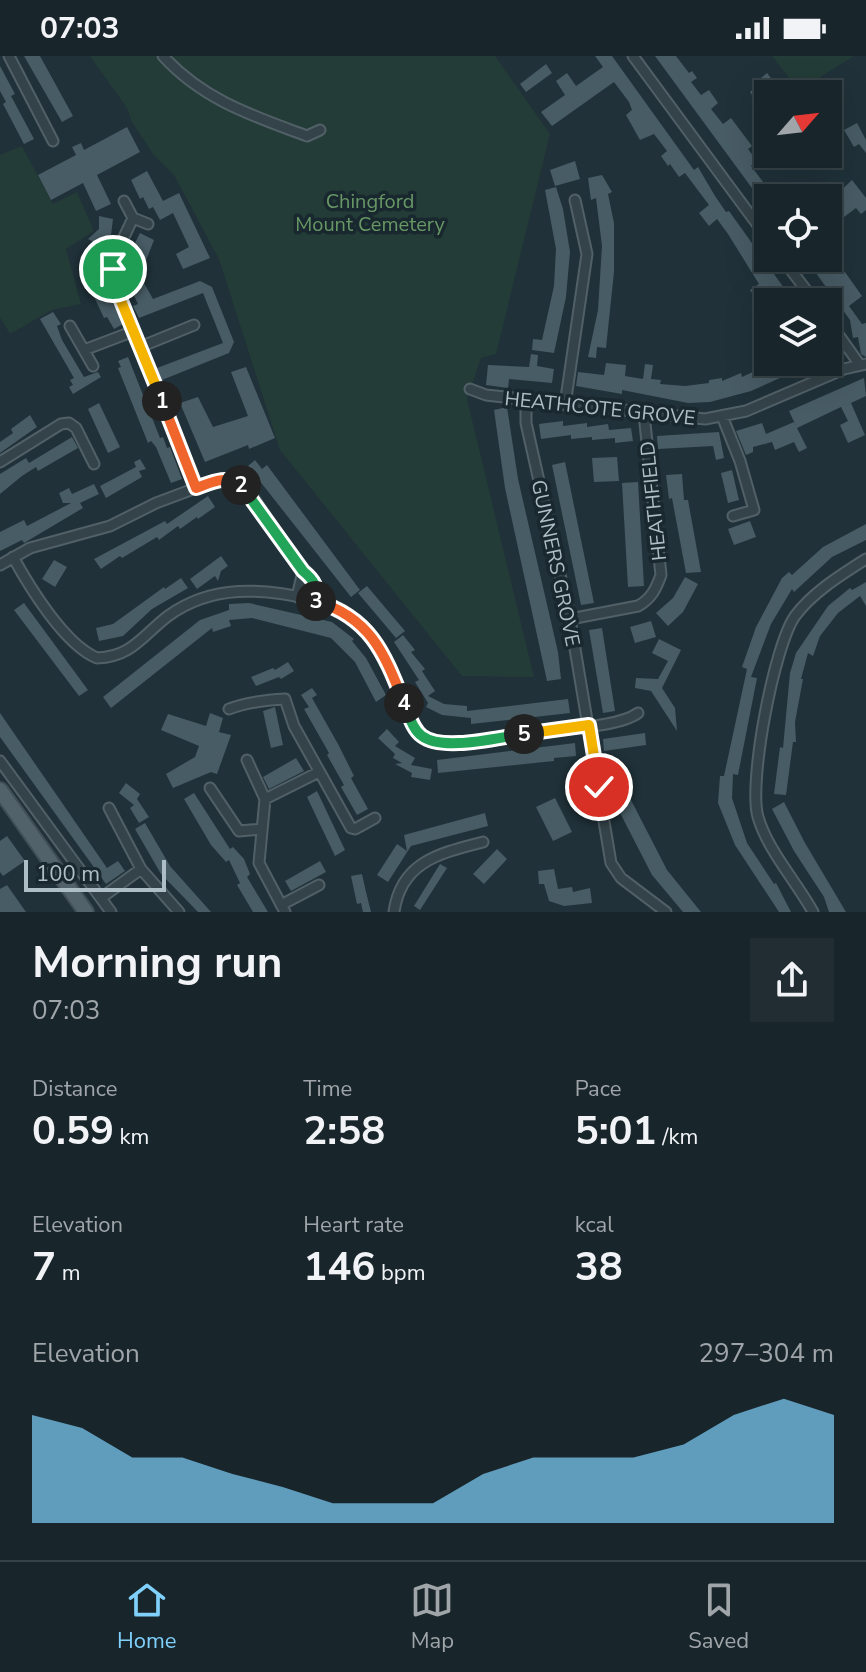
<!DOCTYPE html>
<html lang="en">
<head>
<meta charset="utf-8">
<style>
	:root { --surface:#18252b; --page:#212d33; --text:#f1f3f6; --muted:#9fa5a9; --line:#364247; --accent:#7fd0fa }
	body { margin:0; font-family:"Nunito Sans",sans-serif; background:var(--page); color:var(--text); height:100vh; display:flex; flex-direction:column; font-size:30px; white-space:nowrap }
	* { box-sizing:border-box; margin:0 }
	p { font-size:26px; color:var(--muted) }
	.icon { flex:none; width:44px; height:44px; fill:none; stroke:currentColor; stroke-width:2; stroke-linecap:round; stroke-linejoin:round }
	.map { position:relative; height:856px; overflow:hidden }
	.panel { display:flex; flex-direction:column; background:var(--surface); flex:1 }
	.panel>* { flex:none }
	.needle { width:52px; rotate:62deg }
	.buttons { position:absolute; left:754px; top:24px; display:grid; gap:16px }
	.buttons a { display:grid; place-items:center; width:88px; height:88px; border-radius:0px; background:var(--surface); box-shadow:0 8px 32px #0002,0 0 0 2px var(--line); font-size:40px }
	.scale { position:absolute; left:24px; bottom:20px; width:142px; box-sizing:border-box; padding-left:8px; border:4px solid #aebec6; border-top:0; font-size:22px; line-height:28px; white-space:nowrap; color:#aebec6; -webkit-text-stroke:6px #19272e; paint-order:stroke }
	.pin { position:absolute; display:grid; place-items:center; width:68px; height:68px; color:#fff; margin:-34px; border:4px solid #fff; border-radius:50%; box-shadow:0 2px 8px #0007 }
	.km { position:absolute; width:40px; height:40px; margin:-20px; border-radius:50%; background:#222; color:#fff; font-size:22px; line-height:40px; text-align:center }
	.round { display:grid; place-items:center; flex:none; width:84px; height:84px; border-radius:0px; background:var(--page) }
	.head { display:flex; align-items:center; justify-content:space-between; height:136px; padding:0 32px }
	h1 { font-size:44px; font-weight:700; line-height:60px }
	.figures { display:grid; grid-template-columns:repeat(3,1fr); gap:12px; height:136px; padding:8px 32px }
	.figures div { display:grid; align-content:center }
	.figures b { font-size:40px; font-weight:700 }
	.figures small { font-size:22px; font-weight:400 }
	.figures p { font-size:22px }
	.chart { height:224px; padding:16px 32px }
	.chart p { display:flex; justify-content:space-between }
	.chart svg { width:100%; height:144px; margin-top:8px; fill:var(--accent); opacity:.7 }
	.status { display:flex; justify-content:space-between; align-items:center; height:56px; padding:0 40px; background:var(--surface); direction:ltr }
	.status svg { height:22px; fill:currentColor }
	.tab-bar { display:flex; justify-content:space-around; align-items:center; height:112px; border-top:2px solid var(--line); background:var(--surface); font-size:22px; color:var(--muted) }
	.tab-bar a { display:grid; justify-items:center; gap:4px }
	.tab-bar .selected { color:var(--accent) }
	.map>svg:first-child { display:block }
	.green { fill:#233c37 }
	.building { fill:#485c65 }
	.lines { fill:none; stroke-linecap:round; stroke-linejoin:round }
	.minor-casing { stroke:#516067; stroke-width:13 }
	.primary-casing { stroke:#404e56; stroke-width:18 }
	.minor { stroke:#344349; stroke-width:9 }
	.primary { stroke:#52626a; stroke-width:14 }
	.split-1-casing { stroke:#fff; stroke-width:16 }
	.split-2-casing { stroke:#fff; stroke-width:16 }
	.split-3-casing { stroke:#fff; stroke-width:16 }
	.split-4-casing { stroke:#fff; stroke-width:16 }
	.split-5-casing { stroke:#fff; stroke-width:16 }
	.split-6-casing { stroke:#fff; stroke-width:16 }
	.split-1 { stroke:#f5b400; stroke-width:10 }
	.split-2 { stroke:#f0652b; stroke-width:10 }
	.split-3 { stroke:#22a559; stroke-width:10 }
	.split-4 { stroke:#f0652b; stroke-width:10 }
	.split-5 { stroke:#22a559; stroke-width:10 }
	.split-6 { stroke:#f5b400; stroke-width:10 }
	.labels { text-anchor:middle; stroke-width:7; stroke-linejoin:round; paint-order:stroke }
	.park-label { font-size:20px; fill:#679765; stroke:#19272e }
	.street-label { font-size:20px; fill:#aebec6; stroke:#19272e }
</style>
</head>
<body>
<div class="status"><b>07:03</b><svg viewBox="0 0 49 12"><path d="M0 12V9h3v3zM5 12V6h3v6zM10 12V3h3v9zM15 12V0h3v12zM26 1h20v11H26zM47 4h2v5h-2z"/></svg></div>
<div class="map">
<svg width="866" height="856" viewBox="0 0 866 856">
	<rect width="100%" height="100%" fill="#203139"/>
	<path class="green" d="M90,0H495L550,78L496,298L481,302L467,343L534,621L462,620L280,394L219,203L174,119L153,98L132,66L127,52Z
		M772,0H854L799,34Z
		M22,90L53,148L77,136L94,175L66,193L81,248L52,254L10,278L0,261V99Z"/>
	<path class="building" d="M24,0H40L73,60L62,66Z
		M595,0H612L694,114L698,111L715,140L726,156L729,155L794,246H759L750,234L759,228L728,178L717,163L709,170L699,157L709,149L685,117L679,121L670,108L668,110L661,100L667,95L654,78L640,84L626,59L632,54L629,46L614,26L552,70L541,56L565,39L556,25L567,17L576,30L603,11Z
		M655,0H676L689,17L692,15L697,22L691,26L701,39L709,34L718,47L711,53L723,68L731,62L752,90L748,93L757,105L751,110L775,142H768V154Z
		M546,8L552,17L526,36L520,28Z
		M0,10L15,38L11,40L34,83L24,88L3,48L6,46L0,35Z
		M767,17L783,38H761L755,43L750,36L763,25L761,22Z
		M857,67L866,84V97L859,88L854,91L844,74Z
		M127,71L140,96L97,119L111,148L96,155L83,127L51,144L38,119L76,99L72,91L81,87L84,94Z
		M575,105L580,123L555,130L550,114Z
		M147,115L163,145L179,137L210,202L183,213L176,198L189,191L173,157L160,164L153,151L149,153L143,141L140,143L131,124Z
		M602,119L612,136L608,138L614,167V216L606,292L597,291L596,302L588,301L598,254L602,190L596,142L591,144L588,122Z
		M852,124L866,142V154L861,158L856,152L844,161L831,144Z
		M556,131L563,153L570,196L566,241L554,297L532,294L533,283L542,284L554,230L556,193L545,134Z
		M99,160L113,163L111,179L101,190L88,183L99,173Z
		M140,177L154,184L140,220L153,243L200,225L212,231L234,286L229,297L162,324L157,312L223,287L203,237L139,262L133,250L138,248L124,220L128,212L125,207Z
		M92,196L106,234L123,268L114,273L107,261L104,262L86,224L89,222L80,201Z
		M805,202H830L842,218L845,216L862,240L849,250L862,268L866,267V301L861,298L858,281L853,282L850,264Z
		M53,256L61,268L57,270L62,284L84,321L98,316L101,321L73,338L69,331L73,329L70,324L74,322L40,263Z
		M531,298L538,299L537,310L554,313L552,327L509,323L508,332L486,329L488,309L529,311Z
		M128,301L160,382L163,381L167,392L170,391L182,423L171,427L156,391L151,385L148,387L118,312L121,311L118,305Z
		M774,306H816L751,335L710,346L688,347L622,334V338L576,330L578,316L604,319L606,307L626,309L625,320L643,323L645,308L653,309L651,323L661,324L660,328L685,330L709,327V324L722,322V325L741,317L742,321Z
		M246,311L275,382L249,393L248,389L205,406L180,347L198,341L213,371L248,360L231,316Z
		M864,322L866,340L851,347L865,379L848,387L840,369L848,365L841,351L797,372L789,355Z
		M99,347L120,391L108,397L88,353Z
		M507,351L518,423L558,596L561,623L547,625L505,432L494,354Z
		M30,359L37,371L0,397V386L13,377L11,373Z
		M563,365V370L587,367V371L608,368L609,374L631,372L633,385L615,387V382L592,384V381L571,383V379L541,383L539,368Z
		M794,366L807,392L799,396L794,386L775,394L772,386L753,391V396L746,399L736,375L762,367L766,378Z
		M719,376L724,402L716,404L713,390L658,393L657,380Z
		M72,381L78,392L38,415L36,411L22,420L0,438V418L26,402L29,407Z
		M617,401L619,425L594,426L592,402Z
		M140,403L146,413L139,415L142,421L106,442L100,430L136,411L134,406Z
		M255,404L262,413L267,409L360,534L351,541L248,410Z
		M565,406L594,547L581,549L552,409Z
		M732,414L739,444L728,447L721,417Z
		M682,418L684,444H688L701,516L686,517L672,442L669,443L666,419Z
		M638,426L644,530L628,531L622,427Z
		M94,428L99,438L80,447L83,452L24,487L22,484L0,495V476L24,464L27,470L71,447H63L59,437L69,432L72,438Z
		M208,440L215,451L198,463L197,461L180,473L178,470L159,484L157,481L122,502L120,500L101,513L94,503L165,465L167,468Z
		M750,465L756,481L734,489L728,473Z
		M866,468V484L832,501L794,536L792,533L771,568L751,621L757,622L738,719L733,718L732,742L747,787L774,828L776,827L791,856H779L735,789L718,747L720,720H724L747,613L742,611L756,571L782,522L789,516L792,519L823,491Z
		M221,500L228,510L221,515L218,525L215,520L197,533L190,523Z
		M54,504L67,511L55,531L42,523Z
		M685,521L698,528L683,556L668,570L656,557L673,542Z
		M181,522L188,532L152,553L123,580L99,585L96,572L113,568L164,531L165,533Z
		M866,526V550L860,540L838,557L820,580L813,600L808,597L801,623H803L795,666L796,686H793L786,739L774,738L780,691L783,692L790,617L796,597L828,550L850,532L852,534Z
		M367,530L405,575L396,582L358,537Z
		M24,547L88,634L79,640L14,554Z
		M249,547L332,566L354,583L352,585L366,602L386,639L376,646L355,606L331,582L252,562L229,564L231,570L213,576L212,572L111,652L103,641L200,564L229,554V548Z
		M651,565L656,581L635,587L630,571Z
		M602,572L615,655L603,657L589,574Z
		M403,579L415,594L411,596L425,613L422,615L435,635L428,640L444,648L467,650V655L568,643L570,657L471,668V662L442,659L426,651L428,647L415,626L419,624L394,586Z
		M659,583L681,594L662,632L675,652L677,675L651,635L635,632L636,622L658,623L668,605L652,597Z
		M288,606L294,615L281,623L279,621L256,630L251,621L273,612L275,614Z
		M312,632L317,639L312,642L338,688L354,720L351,722L368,753L357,759L341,731L344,729L327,699L329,697L304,653L309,651L301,639Z
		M275,651L283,689L271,692L263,655Z
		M0,657L107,812L118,805L125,815L106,828L0,681Z
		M210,657L223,662L219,676L231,679L217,718L211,716L173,732L166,718L195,701L199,690L161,674L168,658L206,670Z
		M387,673L399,686L395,690L415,702L411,709L432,713L430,724L411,721L412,717L395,708L402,707L393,702L395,698L378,682Z
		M645,677L646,689L604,695L603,683Z
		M575,687L576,700L554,702V705L438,717L437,704Z
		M296,702L304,715L269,733L263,721Z
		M126,727L140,738L137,743L149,761L139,767L130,752L134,749L119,737Z
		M317,735L345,794L335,800L307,741Z
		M194,737L230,793L233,791L244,803L250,818L247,821L268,856H253L237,829L240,827L229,804L226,806L211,789L184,743Z
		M555,742L572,776L553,785L536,751Z
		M631,744L667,814L701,856H683L652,819L617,751Z
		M784,746L805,787L846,856H829L824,841L794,795L772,753Z
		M485,757L488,770L411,790L388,826L377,819L397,788L407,795L404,779Z
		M145,767L170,810L211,856H198L161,818L135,773Z
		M7,780L25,805L3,820L0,816V785Z
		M497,793L507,803L484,828L473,818Z
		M320,805L326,816L291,835L285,825Z
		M440,808L447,812L420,854L414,850Z
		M554,813L558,833L572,831L573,836L590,832L592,847L564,850L549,845L544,828H539L538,815Z
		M362,818L366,836L371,856H363L361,847L357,848L351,820Z
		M7,829L26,856H0V833Z"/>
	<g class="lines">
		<g class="minor-casing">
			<path id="minor" d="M9,0L53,85
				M163,0C203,44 253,60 307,80L320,74
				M633,0L768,183
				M124,145L133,162L148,168
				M133,162L114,202V223L196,432
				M782,202L815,246
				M828,264L860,309
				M70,270L93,310
				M140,291L194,269
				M84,294L134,275
				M470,333L486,339L705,363L746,355L844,313L866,308
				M526,344V367L570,563L611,807L621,822L666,856
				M565,349L587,198L575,144
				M722,360L740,405L754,454L733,460
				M0,406L61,368L69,367L76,372L94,408
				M13,501C30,532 65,589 97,602C132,601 143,579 168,560C212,528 263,532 314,544C368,557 386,602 405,649C410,662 414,678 428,683C456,695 513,679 543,675C567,672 619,671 638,657
				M0,509L30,492L110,470L156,447L220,423L237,426L250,437L303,515C314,523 319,531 316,545
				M297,541L303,515
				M570,563L638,550C651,543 656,533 661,519L644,358
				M229,653C247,646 266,644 285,643L294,670L351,772L355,773L375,762
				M247,704L265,743L259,807L285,856
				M0,705L111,856
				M210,732L239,775L262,773
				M265,743L319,716
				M109,752L141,813L179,856
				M101,842L141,813
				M281,849L319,829
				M394,856C401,805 441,797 483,786
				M813,856C796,825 768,795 758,761C748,727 774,590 795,560C813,536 841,519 866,503"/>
		</g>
		<g class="primary-casing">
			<path id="primary" d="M0,734L86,856"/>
		</g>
		<use href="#minor" class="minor"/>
		<use href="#primary" class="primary"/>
	</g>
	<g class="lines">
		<g class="split-1-casing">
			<path id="split-1" d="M113,213L119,240L162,345"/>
		</g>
		<g class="split-2-casing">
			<path id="split-2" d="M162,345L196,432C213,426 225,419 241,429"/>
		</g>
		<g class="split-3-casing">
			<path id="split-3" d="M241,429L303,515C314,524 318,531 316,545"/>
		</g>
		<g class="split-4-casing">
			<path id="split-4" d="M316,545C371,562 384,597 404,647"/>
		</g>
		<g class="split-5-casing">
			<path id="split-5" d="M404,647C409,658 412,673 422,680C443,696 499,681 524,678"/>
		</g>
		<g class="split-6-casing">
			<path id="split-6" d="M524,678L589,669L599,731"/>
		</g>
		<use href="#split-1" class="split-1"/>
		<use href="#split-2" class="split-2"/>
		<use href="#split-3" class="split-3"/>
		<use href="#split-4" class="split-4"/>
		<use href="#split-5" class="split-5"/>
		<use href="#split-6" class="split-6"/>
	</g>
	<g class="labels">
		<g class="park-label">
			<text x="370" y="152">Chingford<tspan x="370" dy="23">Mount Cemetery</tspan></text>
		</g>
		<g class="street-label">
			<text transform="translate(600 352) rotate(6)" y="7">HEATHCOTE GROVE</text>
			<text transform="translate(653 445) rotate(-96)" y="7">HEATHFIELD</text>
			<text transform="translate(556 507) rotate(78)" y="7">GUNNERS GROVE</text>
		</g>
	</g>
</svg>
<div class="buttons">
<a><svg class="needle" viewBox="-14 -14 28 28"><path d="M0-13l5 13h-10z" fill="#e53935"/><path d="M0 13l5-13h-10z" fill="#9fa5a9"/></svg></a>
<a><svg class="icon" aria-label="locate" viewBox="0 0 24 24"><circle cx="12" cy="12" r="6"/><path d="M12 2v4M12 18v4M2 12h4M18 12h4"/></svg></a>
<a><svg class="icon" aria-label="layers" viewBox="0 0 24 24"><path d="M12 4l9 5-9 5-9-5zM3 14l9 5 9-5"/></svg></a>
</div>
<div class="scale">100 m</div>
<div class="pin" style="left:113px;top:213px;background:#1e9e55"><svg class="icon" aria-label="arrive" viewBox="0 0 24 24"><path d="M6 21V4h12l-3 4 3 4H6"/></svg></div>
<div class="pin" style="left:599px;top:731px;background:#d93025"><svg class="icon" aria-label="check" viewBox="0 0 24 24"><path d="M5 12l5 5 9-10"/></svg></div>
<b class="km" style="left:162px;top:345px">1</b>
<b class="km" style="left:241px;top:429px">2</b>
<b class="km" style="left:316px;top:545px">3</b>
<b class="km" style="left:404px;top:647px">4</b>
<b class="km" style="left:524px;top:678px">5</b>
</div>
<section class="panel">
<div class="head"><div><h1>Morning run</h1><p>07:03</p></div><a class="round"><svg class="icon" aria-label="share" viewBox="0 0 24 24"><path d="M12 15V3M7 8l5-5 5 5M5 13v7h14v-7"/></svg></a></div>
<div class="figures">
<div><p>Distance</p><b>0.59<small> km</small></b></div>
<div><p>Time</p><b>2:58</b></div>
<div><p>Pace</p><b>5:01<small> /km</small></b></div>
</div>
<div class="figures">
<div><p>Elevation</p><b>7<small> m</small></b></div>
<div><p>Heart rate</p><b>146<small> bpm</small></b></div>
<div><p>kcal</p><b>38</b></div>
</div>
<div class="chart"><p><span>Elevation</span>297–304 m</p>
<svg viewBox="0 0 160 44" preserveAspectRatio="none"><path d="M0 44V11L10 15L20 24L30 24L40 29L50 33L60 38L70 38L80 38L90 29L100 24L110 24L120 24L130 20L140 11L150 6L160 11V44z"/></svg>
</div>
</section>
<nav class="tab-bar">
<a class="selected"><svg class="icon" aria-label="home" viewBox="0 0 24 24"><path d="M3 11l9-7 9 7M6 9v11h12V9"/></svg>Home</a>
<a><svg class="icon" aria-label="map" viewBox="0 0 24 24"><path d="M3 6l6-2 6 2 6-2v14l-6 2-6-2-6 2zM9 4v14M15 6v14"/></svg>Map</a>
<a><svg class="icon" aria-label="saved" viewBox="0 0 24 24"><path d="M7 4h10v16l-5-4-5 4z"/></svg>Saved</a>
</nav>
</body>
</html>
